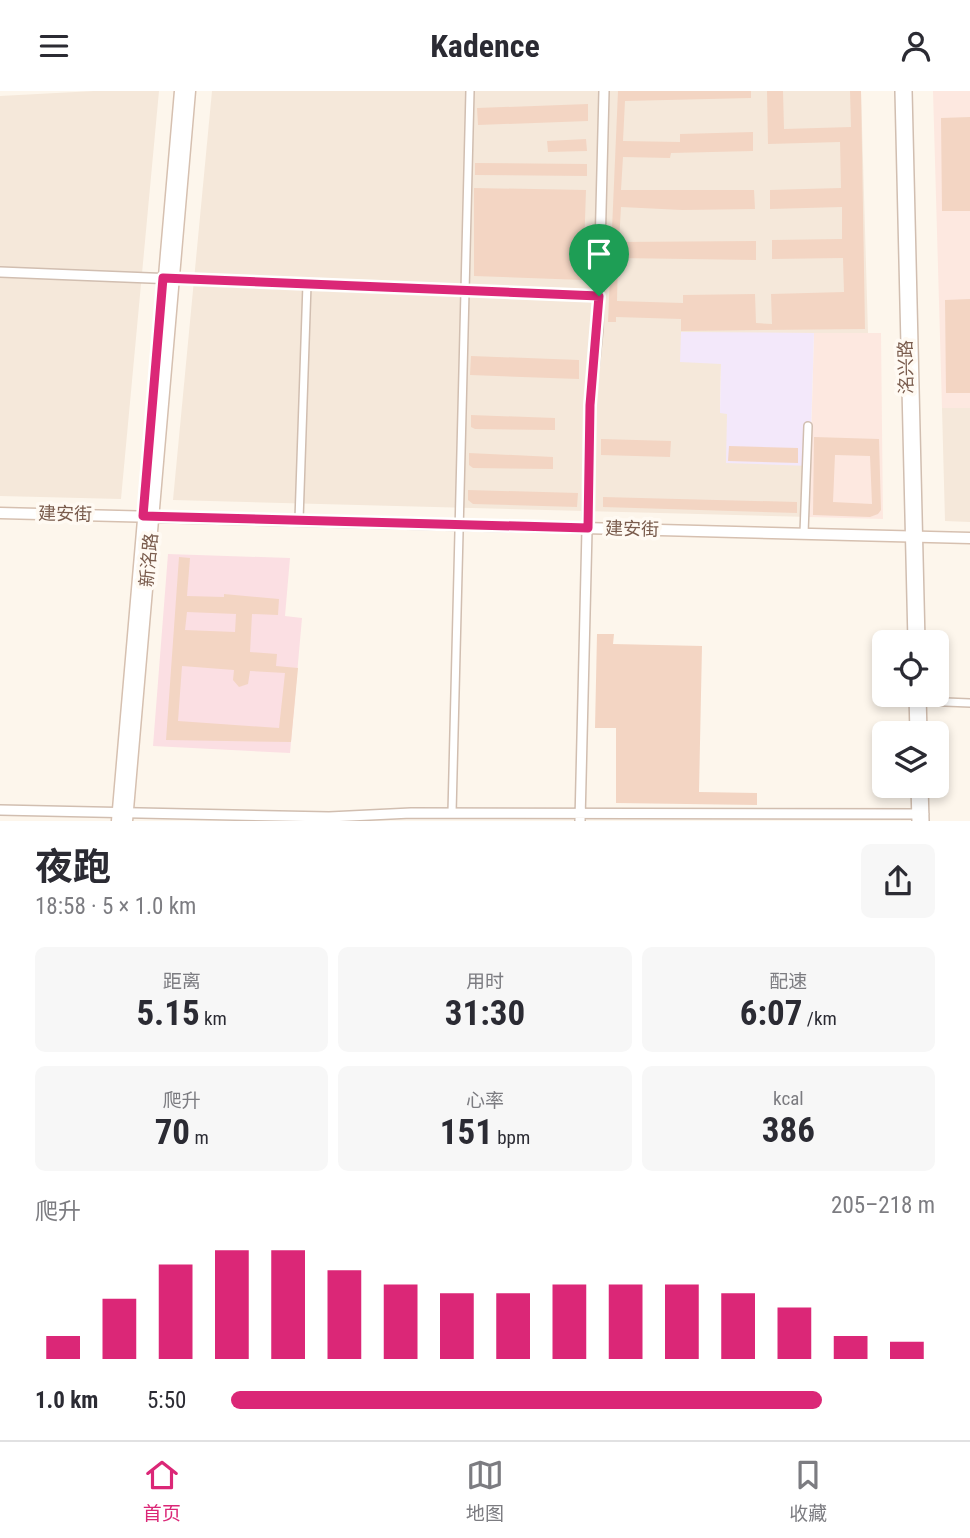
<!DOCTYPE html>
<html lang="zh">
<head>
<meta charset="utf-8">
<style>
	:root { --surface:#fff; --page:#f7f7f7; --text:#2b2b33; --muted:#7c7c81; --line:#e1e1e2; --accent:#db2777 }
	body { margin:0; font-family:"Roboto Condensed","Noto Sans SC",sans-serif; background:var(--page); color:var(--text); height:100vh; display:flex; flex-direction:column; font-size:26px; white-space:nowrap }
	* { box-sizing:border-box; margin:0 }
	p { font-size:23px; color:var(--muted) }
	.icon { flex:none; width:38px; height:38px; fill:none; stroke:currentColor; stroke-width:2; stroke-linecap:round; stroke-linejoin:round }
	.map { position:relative; height:730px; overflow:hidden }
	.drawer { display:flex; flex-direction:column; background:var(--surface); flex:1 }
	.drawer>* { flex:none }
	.buttons { position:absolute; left:872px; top:539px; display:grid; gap:14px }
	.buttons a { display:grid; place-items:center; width:77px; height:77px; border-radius:10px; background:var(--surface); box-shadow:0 4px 10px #0003; font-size:35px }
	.pin { position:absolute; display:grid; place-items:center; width:60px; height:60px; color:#fff; margin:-72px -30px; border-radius:50% 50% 50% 0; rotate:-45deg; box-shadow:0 0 7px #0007 }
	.pin .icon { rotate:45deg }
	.round { display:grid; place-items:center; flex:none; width:74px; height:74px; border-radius:10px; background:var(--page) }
	.summary { display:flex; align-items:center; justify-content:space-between; height:119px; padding:0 35px }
	h1 { font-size:38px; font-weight:700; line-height:52px }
	.metrics { display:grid; grid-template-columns:repeat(3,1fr); gap:10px; height:119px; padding:7px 35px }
	.metrics div { display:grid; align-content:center; border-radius:10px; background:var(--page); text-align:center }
	.metrics b { font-size:35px; font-weight:700 }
	.metrics small { font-size:19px; font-weight:400 }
	.metrics p { font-size:19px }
	.chart { height:196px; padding:14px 35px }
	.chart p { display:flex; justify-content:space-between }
	.chart svg { width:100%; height:126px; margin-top:7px; stroke:var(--accent); stroke-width:6 }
	ul { padding:0 35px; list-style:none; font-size:23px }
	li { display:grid; grid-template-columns:112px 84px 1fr; align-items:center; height:52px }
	li i { height:18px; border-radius:9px; background:var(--accent) }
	header { display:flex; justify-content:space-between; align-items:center; height:91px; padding:0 35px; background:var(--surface); font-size:32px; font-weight:700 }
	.dock { display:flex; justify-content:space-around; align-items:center; height:98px; border-top:2px solid var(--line); background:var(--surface); font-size:19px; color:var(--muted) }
	.dock a { display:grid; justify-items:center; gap:4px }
	.dock .current { color:var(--accent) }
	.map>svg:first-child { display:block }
	.residential { fill:#f5e8da }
	.commercial { fill:#fde8e0 }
	.education { fill:#f3e8fa }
	.medical { fill:#fbdfe3 }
	.building { fill:#f3d5c3; fill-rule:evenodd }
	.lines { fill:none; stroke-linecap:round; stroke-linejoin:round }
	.minor-casing { stroke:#d1beb0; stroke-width:10 }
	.tertiary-casing { stroke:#d1beb0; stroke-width:12 }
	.secondary-casing { stroke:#d6c0b0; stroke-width:13 }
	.minor { stroke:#fff; stroke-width:7 }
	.tertiary { stroke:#fff; stroke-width:9 }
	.secondary { stroke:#fff; stroke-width:10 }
	.route-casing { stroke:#fff; stroke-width:14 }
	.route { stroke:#db2777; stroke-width:9 }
	.labels { text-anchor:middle; stroke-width:7; stroke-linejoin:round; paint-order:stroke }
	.street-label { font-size:18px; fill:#7a5c4d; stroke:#fffaf3 }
</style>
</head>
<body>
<header><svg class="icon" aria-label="menu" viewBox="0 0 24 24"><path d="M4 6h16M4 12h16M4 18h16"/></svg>Kadence<svg class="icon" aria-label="person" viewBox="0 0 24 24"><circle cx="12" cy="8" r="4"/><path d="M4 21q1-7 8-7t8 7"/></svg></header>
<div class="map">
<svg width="970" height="730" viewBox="0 0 970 730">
	<rect width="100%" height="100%" fill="#fdf6ec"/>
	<path class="residential" d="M94,0H159L121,408L0,405V5Z
		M212,0H861L868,242H681L721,272L720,321L727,322L810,375L809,426L173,409Z
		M970,317V431L945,430L942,317Z"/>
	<path class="commercial" d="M933,0H970V317H942Z
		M814,242H881L883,428L809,426Z"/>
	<path class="education" d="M681,241L814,242L810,375L726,372L727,323L720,322L721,273L680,271Z"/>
	<path class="medical" d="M168,463L290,467L285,525L302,527L290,662L153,655Z"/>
	<path class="building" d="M618,0H751V7L625,10L623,50L680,51V43L753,41V60L671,62L670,67L623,66L621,99H754L755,118L682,119L621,116L619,151L756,150V169L618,167L617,210L683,212V204L755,203L756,232L772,233L771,203L844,201L843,167L772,168V149L842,148V116L770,118V99L841,97L840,51L768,53L767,0H783L784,38L851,36L850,0H861L865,238L681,240V228L616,226V231H608Z
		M588,13V30L478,34L477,17Z
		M970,26V120H942L941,27Z
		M586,48L587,60L548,61L547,50Z
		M475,72L587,73V85L475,84Z
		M474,97L586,99L583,189L474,185Z
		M970,208V302H946L945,209Z
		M471,265L579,269V288L470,284Z
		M471,324L555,327V339L475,338L471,336Z
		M814,346L879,348L881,419L878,423L870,426L813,424ZM835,364L870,365L872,413L833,411Z
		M601,348L671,350L670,366L601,364Z
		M729,355L798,357V372L728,370Z
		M469,362L553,366V378L473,377L469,374Z
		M468,399L578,402L577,416L473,413L468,409Z
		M603,406L797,411V422L603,416Z
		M179,466L190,467L187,505L224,506V503L279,508L278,524L252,523L250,561L277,563L276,575L298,577L291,651L166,649ZM187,521L236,523L235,541L185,539ZM182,575L234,579L233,589L239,596L248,593L250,580L285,582L279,637L178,630Z
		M597,543H614L613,553L702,555L699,701L757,702V714L616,712V637H595Z"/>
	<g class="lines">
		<g class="minor-casing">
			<path id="minor" d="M299,429L307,193
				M804,442L808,335
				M921,610L970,612
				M452,722L470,0"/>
		</g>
		<g class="tertiary-casing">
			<path id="tertiary" d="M900,0L913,551
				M907,0L920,551
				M0,181L599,205
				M914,604L915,642
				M921,604L922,642
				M916,695L917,730
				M923,695L924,730
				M0,719L329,726L411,722L924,723
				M580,730L590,314L598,238L604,0"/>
		</g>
		<g class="secondary-casing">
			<path id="secondary" d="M0,422L970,447
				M117,730L180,0
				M127,730L190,0"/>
		</g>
		<use href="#minor" class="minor"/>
		<use href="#tertiary" class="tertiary"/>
		<use href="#secondary" class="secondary"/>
	</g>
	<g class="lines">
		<g class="route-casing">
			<path id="route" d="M163,187L599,205L590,314L588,437L143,425Z"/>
		</g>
		<use href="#route" class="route"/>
	</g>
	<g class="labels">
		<g class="street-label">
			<text transform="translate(906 276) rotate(-91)" y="6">洺兴路</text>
			<text transform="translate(65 423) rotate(1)" y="6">建安街</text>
			<text transform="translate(632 438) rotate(1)" y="6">建安街</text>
			<text transform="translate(149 469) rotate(-85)" y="6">新洺路</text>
		</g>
	</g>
</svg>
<div class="buttons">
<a><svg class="icon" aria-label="locate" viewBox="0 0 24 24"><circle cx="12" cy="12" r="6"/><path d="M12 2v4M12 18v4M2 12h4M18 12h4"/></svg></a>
<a><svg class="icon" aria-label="layers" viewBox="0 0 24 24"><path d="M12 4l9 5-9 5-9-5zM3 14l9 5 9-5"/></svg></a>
</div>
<div class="pin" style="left:599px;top:205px;background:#1e9e55"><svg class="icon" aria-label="arrive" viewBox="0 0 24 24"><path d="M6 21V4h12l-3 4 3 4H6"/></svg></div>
</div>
<section class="drawer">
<div class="summary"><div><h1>夜跑</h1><p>18:58 · 5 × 1.0 km</p></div><a class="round"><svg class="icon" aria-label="share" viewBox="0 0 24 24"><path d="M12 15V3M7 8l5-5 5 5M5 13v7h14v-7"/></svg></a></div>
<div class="metrics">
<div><p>距离</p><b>5.15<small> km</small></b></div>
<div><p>用时</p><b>31:30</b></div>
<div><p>配速</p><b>6:07<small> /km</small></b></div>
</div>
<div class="metrics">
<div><p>爬升</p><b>70<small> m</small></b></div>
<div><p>心率</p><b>151<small> bpm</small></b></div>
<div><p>kcal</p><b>386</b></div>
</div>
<div class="chart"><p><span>爬升</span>205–218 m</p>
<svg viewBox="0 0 160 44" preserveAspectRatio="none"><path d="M5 44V36M15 44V23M25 44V11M35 44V6M45 44V6M55 44V13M65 44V18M75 44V21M85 44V21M95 44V18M105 44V18M115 44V18M125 44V21M135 44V26M145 44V36M155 44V38"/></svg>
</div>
<ul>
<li><b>1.0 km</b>5:50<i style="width:84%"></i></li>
</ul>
</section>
<nav class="dock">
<a class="current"><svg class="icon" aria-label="home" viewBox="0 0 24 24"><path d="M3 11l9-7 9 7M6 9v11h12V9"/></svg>首页</a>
<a><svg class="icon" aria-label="map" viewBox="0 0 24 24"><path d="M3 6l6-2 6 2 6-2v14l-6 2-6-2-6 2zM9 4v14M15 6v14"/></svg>地图</a>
<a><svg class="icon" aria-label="saved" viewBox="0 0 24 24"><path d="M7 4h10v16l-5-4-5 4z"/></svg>收藏</a>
</nav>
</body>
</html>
